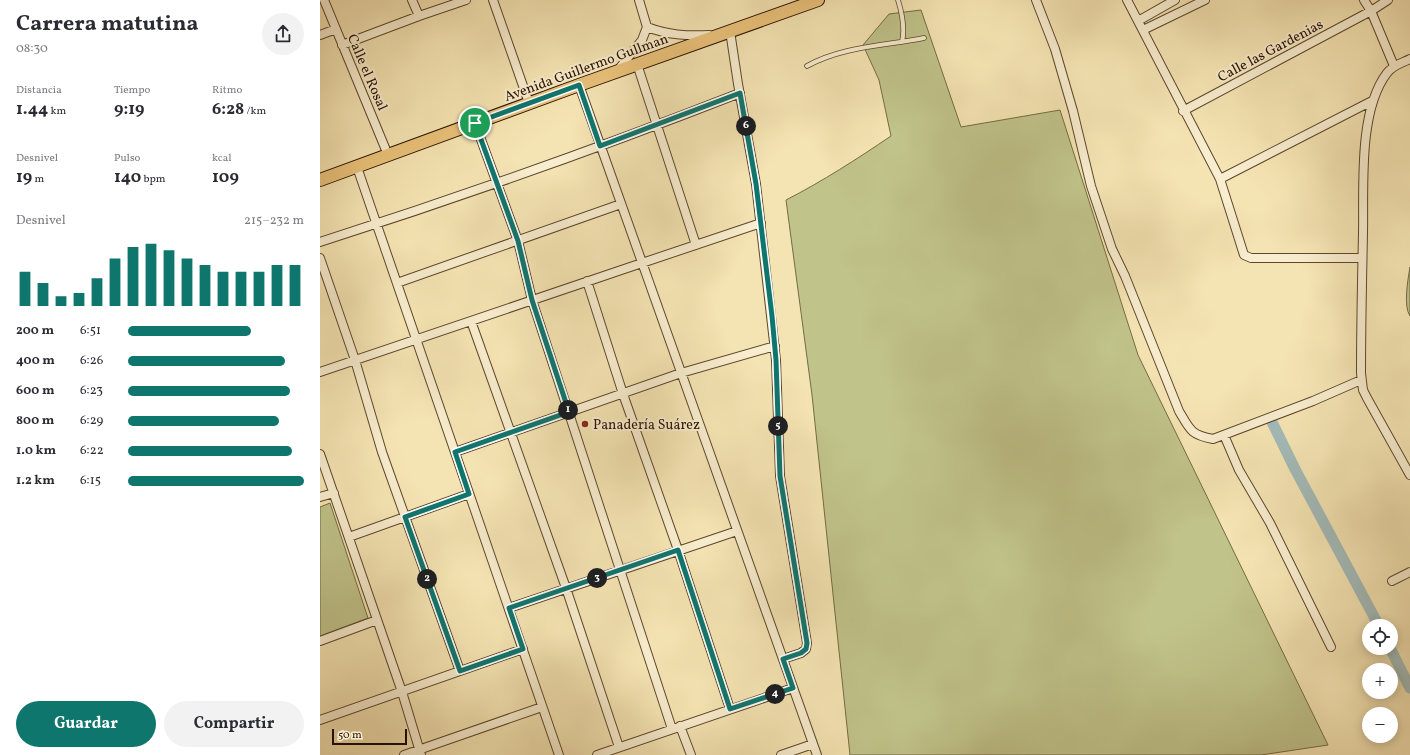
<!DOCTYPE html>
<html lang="es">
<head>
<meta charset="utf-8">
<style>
	:root { --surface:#fff; --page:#f2f2f3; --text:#2b2b33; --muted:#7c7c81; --accent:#0f766e }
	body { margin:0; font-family:Vollkorn,serif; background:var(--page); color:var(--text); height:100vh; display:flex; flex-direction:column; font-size:15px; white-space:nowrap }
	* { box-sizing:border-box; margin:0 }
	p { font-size:13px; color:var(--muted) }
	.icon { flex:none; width:22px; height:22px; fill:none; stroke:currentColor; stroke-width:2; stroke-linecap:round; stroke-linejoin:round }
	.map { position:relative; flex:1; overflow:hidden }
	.sheet { display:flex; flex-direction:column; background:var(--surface); width:320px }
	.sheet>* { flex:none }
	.tools { position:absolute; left:1042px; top:619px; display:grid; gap:8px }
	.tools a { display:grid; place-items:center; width:36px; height:36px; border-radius:50%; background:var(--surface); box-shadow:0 2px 10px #0003; font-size:20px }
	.scale { position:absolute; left:12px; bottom:10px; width:75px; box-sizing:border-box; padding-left:4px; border:2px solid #291300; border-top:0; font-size:11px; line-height:14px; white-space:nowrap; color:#291300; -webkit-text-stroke:3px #f8edce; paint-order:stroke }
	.pin { position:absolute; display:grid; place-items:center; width:34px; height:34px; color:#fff; margin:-17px; border:2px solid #fff; border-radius:50%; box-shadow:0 1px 4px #0007 }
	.km { position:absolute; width:20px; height:20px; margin:-10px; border-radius:50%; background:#222; color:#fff; font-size:11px; line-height:20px; text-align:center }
	.round { display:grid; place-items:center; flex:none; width:42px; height:42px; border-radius:21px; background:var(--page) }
	.head { display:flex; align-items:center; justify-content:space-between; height:68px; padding:0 16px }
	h1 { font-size:22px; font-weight:700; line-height:30px }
	.metrics { display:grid; grid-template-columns:repeat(3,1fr); gap:6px; height:68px; padding:4px 16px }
	.metrics div { display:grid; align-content:center }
	.metrics b { font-size:17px; font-weight:700 }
	.metrics small { font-size:11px; font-weight:400 }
	.metrics p { font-size:11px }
	.chart { height:112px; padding:8px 16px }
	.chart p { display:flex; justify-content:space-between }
	.chart svg { width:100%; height:72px; margin-top:4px; stroke:var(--accent); stroke-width:6 }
	.button { display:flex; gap:8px; margin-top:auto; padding:8px 16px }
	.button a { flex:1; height:46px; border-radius:24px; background:var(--accent); color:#fff; font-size:16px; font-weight:700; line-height:46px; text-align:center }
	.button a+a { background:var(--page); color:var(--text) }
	ul { padding:0 16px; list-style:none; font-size:13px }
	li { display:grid; grid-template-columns:64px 48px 1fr; align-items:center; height:30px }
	li i { height:10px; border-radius:5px; background:var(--accent) }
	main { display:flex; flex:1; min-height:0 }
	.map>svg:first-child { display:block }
	.green { fill:#c0c38a; stroke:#746b45 }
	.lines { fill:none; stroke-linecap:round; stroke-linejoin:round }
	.canal { stroke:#a3bbb9; stroke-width:11 }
	.lane-casing { stroke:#5c472d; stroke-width:5.5 }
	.street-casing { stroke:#5c472d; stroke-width:10 }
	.primary-casing { stroke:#291300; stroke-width:14 }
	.lane { stroke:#f8edce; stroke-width:4 }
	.street { stroke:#f8edce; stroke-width:8 }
	.primary { stroke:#eac27a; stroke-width:12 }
	.route-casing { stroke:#fff; stroke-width:8 }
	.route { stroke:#0f766e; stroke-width:5 }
	.poi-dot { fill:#8f2418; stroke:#f8edce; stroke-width:1.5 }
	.labels { text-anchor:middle; stroke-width:4; stroke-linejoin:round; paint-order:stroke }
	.street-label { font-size:14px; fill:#291300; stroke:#f8edce }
	.poi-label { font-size:14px; fill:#291300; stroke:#f8edce; text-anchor:start }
</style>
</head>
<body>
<main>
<section class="sheet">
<div class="head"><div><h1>Carrera matutina</h1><p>08:30</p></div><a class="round"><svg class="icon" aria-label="share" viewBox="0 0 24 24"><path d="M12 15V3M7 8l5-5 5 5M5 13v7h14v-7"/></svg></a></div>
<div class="metrics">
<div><p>Distancia</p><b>1.44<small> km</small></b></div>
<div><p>Tiempo</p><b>9:19</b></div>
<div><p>Ritmo</p><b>6:28<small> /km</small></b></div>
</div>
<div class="metrics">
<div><p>Desnivel</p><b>19<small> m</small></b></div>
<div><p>Pulso</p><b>140<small> bpm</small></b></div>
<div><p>kcal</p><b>109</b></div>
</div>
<div class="chart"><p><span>Desnivel</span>215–232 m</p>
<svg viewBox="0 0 160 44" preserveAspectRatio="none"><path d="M5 44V23M15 44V30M25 44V38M35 44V36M45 44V27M55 44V15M65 44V8M75 44V6M85 44V10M95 44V15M105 44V19M115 44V23M125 44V23M135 44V23M145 44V19M155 44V19"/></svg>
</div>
<ul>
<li><b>200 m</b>6:51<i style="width:70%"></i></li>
<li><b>400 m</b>6:26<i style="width:89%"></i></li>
<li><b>600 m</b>6:23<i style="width:92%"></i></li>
<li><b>800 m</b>6:29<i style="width:86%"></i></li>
<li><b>1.0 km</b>6:22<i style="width:93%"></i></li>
<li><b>1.2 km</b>6:15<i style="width:100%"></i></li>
</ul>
<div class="button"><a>Guardar</a><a>Compartir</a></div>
</section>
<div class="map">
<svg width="1090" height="755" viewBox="0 0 1090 755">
	<rect width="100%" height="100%" fill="#f5e4b3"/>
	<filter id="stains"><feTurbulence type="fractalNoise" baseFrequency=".005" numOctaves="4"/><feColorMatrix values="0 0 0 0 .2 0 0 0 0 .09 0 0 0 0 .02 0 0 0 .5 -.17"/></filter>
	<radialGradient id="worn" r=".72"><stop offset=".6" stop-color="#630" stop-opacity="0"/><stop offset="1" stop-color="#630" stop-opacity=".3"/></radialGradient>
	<path class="green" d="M601,10L641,127L740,110L818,355L1008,745L941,755H530L492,395L466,200C503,181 537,159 571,136L559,80L543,45L569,14Z
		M1090,267V316C1083,306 1088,279 1090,267Z
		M10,503L48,618L0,636V507Z"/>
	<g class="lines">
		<path class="canal" d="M952,422L975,469L1059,626
			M1070,648L1090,688"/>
		<g class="lane-casing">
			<path id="lane" d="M578,0C582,13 585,29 582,42
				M487,66C523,46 565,46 604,38"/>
		</g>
		<g class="street-casing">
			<path id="street" d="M4,0L68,155
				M92,0L99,16
				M173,0L209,103
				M716,0L735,49L753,111L771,186L792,249L805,276L859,411C870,430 871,435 893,439L993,401L1041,380
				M807,0L900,179L924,255L931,258H1042
				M1044,0L1051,11L1074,66
				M818,21L855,0
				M327,27C348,35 366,36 389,35
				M823,30L885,0
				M410,31L418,84L436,184L456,360L460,476L487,643L486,649L481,653L463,659
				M0,35L16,29
				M22,45L99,16L146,0
				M1090,59C1082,63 1073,65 1067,73C1038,111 1044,187 1043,233C1042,280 1041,326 1041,373L1043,390L1047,398L1090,475
				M317,64L376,245
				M298,70L322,40L327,27L319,0
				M259,85L497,755
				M863,111L1051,11L1068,0
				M155,123L198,241L212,300L352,729
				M37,167L239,755
				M900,179L1052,101
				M0,242C141,197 282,147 420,93
				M0,258L35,360L62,452L140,671
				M267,281L303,394L358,550L410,709
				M77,283L301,204
				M151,321L246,588L299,747
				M0,372L322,263L441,223
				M904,435L919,470L950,523L1011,647
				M135,452L361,373L455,346
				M0,454L82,692L101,755
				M0,497L14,493
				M29,537L149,494
				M1072,581L1090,572
				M189,608L417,531
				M0,641L57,620
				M0,720L203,649
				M360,726L371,755
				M84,755L222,707
				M277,755L473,688
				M461,755L493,744"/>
		</g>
		<g class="primary-casing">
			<path id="primary" d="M0,180L259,85L498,0"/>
		</g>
		<use href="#lane" class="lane"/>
		<use href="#street" class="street"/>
		<use href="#primary" class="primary"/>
	</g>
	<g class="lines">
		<g class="route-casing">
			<path id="route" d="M259,85L280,146L420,93L436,184L452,316L456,360L460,476L487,643L486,649L481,653L463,659L473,688L410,709L358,550L189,608L203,649L140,671L85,517L149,494L135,452L249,412L212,300L198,241L155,123Z"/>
		</g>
		<use href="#route" class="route"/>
	</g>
	<circle class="poi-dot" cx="265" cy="424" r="4"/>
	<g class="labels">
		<g class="street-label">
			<text transform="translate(950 50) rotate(-28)" y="5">Calle las Gardenias</text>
			<text transform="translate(266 67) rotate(-20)" y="5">Avenida Guillermo Gullman</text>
			<text transform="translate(48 72) rotate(67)" y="5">Calle el Rosal</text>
		</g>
		<g class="poi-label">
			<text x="273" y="429">Panadería Suárez</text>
		</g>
	</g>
	<rect width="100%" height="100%" filter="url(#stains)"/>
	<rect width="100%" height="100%" fill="url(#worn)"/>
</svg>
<div class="tools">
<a><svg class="icon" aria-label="locate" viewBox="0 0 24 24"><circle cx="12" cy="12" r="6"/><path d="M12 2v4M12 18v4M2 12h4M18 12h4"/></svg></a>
<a>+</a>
<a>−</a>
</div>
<div class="scale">50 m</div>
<div class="pin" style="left:155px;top:123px;background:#1e9e55"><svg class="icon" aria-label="arrive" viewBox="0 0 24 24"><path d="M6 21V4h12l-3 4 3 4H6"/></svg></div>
<b class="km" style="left:248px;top:410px">1</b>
<b class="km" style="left:107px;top:579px">2</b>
<b class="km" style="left:277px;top:578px">3</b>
<b class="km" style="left:455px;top:694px">4</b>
<b class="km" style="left:458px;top:426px">5</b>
<b class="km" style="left:426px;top:126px">6</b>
</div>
</main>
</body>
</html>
